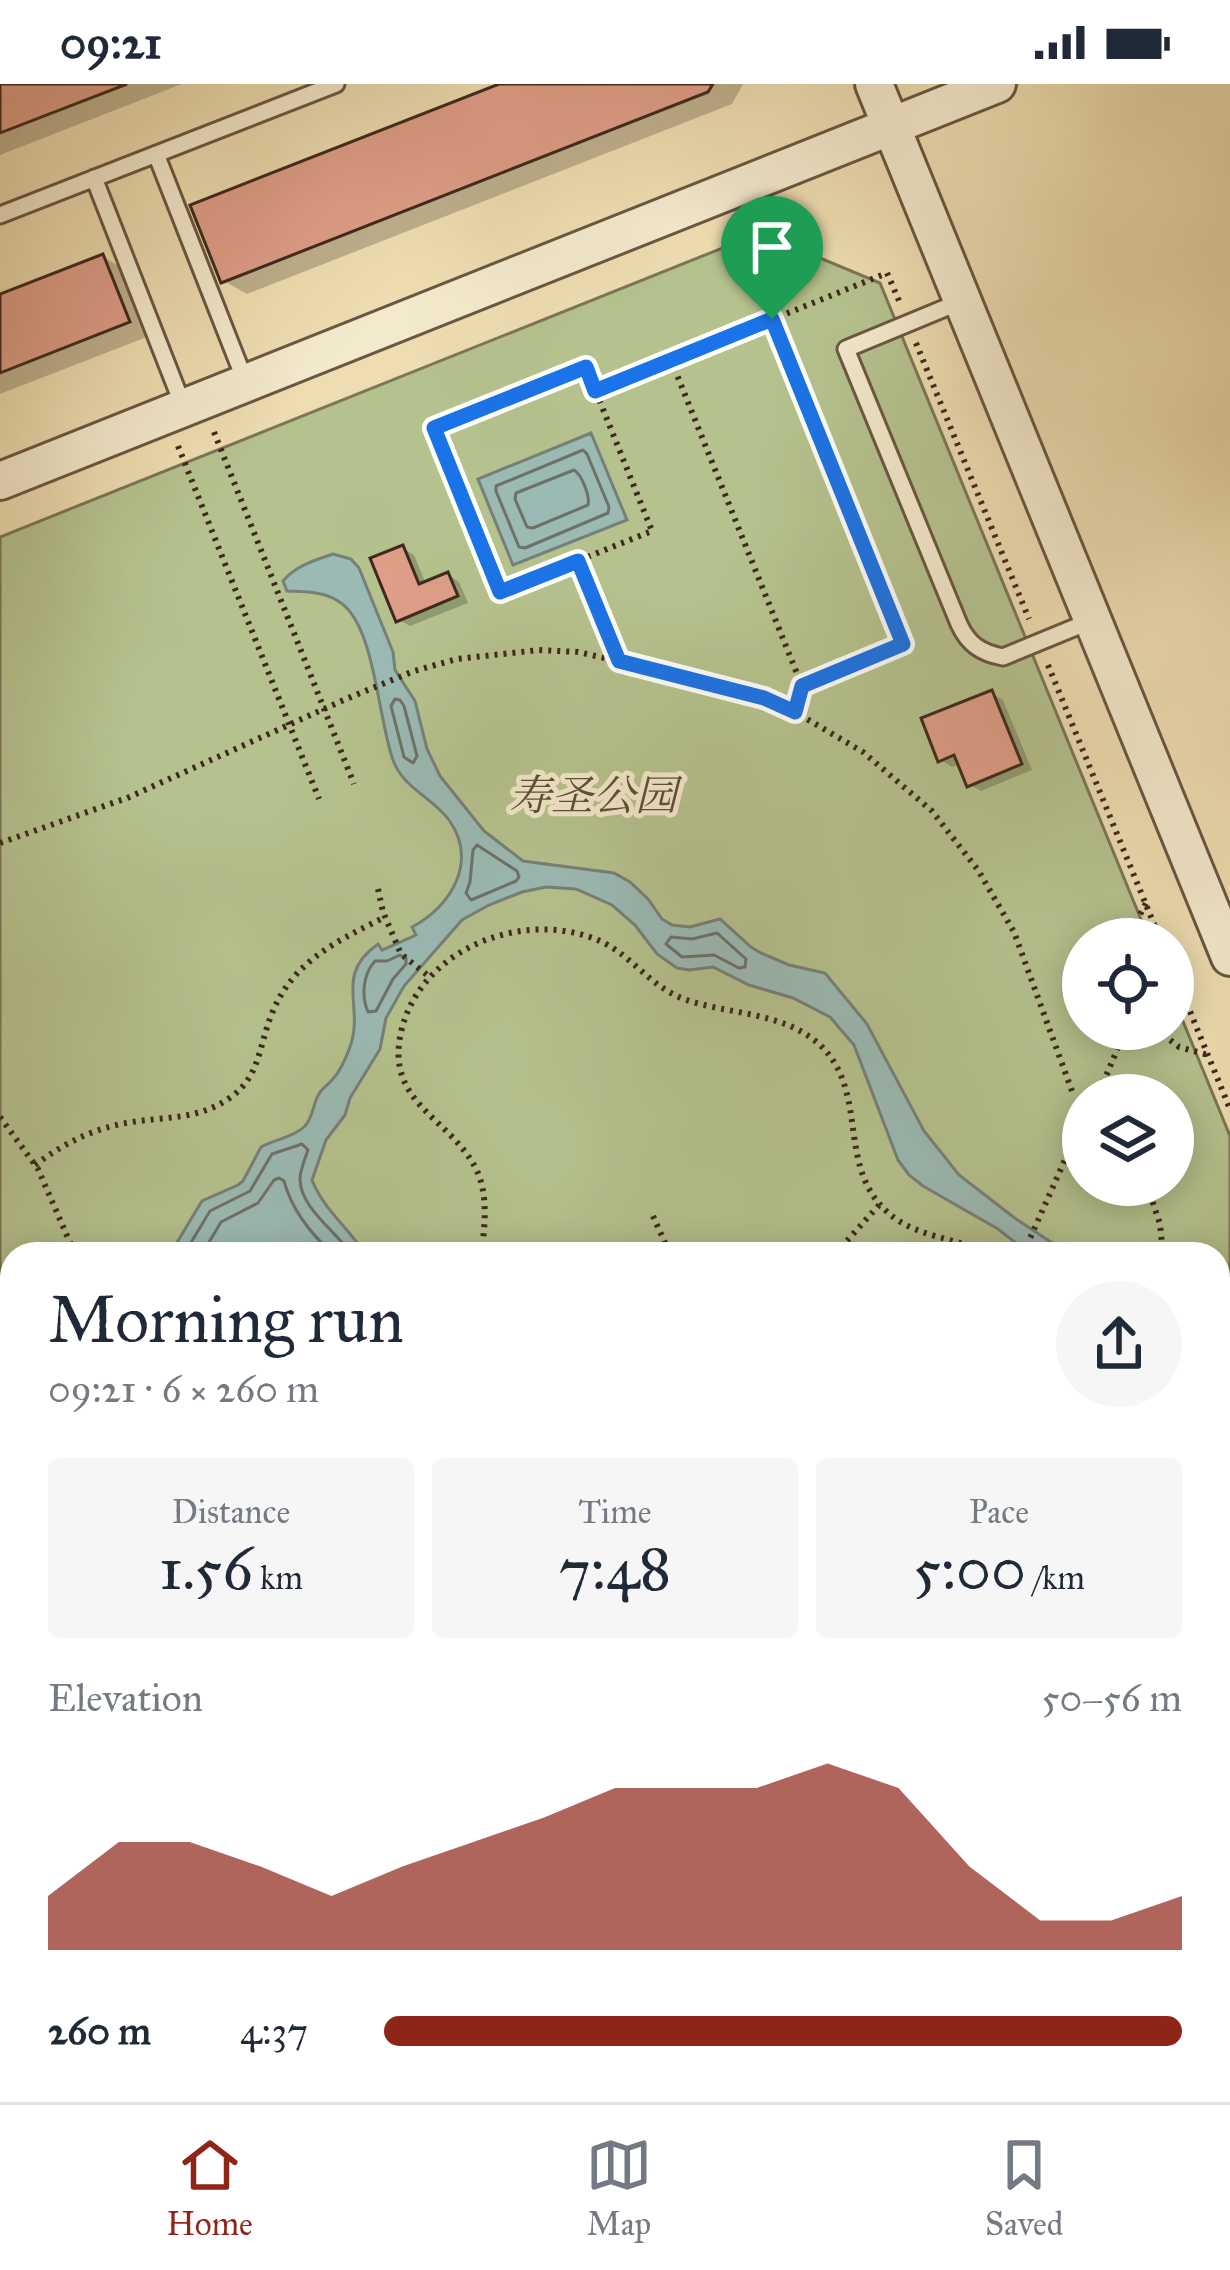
<!DOCTYPE html>
<html lang="en">
<head>
<meta charset="utf-8">
<style>
	:root { --surface:#fff; --page:#f6f6f7; --text:#1f2937; --muted:#747a83; --line:#e0e1e3; --accent:#8f2418 }
	body { margin:0; font-family:"IM FELL Great Primer","Noto Serif SC",serif; background:var(--page); color:var(--text); height:100vh; display:flex; flex-direction:column; font-size:45px; white-space:nowrap }
	* { box-sizing:border-box; margin:0 }
	p { font-size:39px; color:var(--muted) }
	.icon { flex:none; width:66px; height:66px; fill:none; stroke:currentColor; stroke-width:2; stroke-linecap:round; stroke-linejoin:round }
	.map { position:relative; flex:1; overflow:hidden }
	.details { position:absolute; left:0px; top:1158px; width:1230px; height:861px; display:flex; flex-direction:column; background:var(--surface); border-radius:36px 36px 0 0; box-shadow:0 6px 30px #0003 }
	.details>* { flex:none }
	.fabs { position:absolute; left:1062px; top:834px; display:grid; gap:24px }
	.fabs a { display:grid; place-items:center; width:132px; height:132px; border-radius:50%; background:var(--surface); box-shadow:0 6px 30px #0003; font-size:60px }
	.pin { position:absolute; display:grid; place-items:center; width:102px; height:102px; color:#fff; margin:-123px -51px; border-radius:50% 50% 50% 0; rotate:-45deg; box-shadow:0 0 12px #0007 }
	.pin .icon { rotate:45deg }
	.round { display:grid; place-items:center; flex:none; width:126px; height:126px; border-radius:63px; background:var(--page) }
	.head { display:flex; align-items:center; justify-content:space-between; height:204px; padding:0 48px }
	h1 { font-size:66px; font-weight:600; line-height:90px }
	.stats { display:grid; grid-template-columns:repeat(3,1fr); gap:18px; height:204px; padding:12px 48px }
	.stats div { display:grid; align-content:center; border-radius:12px; background:var(--page); text-align:center }
	.stats b { font-size:60px; font-weight:600 }
	.stats small { font-size:33px; font-weight:400 }
	.stats p { font-size:33px }
	.chart { height:336px; padding:24px 48px }
	.chart p { display:flex; justify-content:space-between }
	.chart svg { width:100%; height:216px; margin-top:12px; fill:var(--accent); opacity:.7 }
	ul { padding:0 48px; list-style:none; font-size:39px }
	li { display:grid; grid-template-columns:192px 144px 1fr; align-items:center; height:90px }
	li i { height:30px; border-radius:15px; background:var(--accent) }
	.status { display:flex; justify-content:space-between; align-items:center; height:84px; padding:0 60px; background:var(--surface); direction:ltr }
	.status svg { height:33px; fill:currentColor }
	.dock { display:flex; justify-content:space-around; align-items:center; height:168px; border-top:3px solid var(--line); background:var(--surface); font-size:33px; color:var(--muted) }
	.dock a { display:grid; justify-items:center; gap:6px }
	.dock .selected { color:var(--accent) }
	.map>svg:first-child { display:block }
	.green { fill:#b5c28d; stroke:#7a7656; stroke-width:3; fill-rule:evenodd }
	.water { fill:#9bbab4; stroke:#768078; stroke-width:3 }
	.shadow { fill:#0003 }
	.lines { fill:none; stroke-linecap:round; stroke-linejoin:round }
	.shore { stroke:#6d7269; stroke-width:3 }
	.building { fill:#de9e87; stroke:#3f291e; stroke-width:3 }
	.service-casing { stroke:#6a5642; stroke-width:21 }
	.tertiary-casing { stroke:#6a5642; stroke-width:42 }
	.path { stroke:#3f291e; stroke-width:6; stroke-dasharray:3 6; stroke-linecap:butt }
	.service { stroke:#f3e9cc; stroke-width:15 }
	.tertiary { stroke:#f3e9cc; stroke-width:36 }
	.route-casing { stroke:#fff; stroke-width:24 }
	.route { stroke:#1a73e8; stroke-width:15 }
	.labels { text-anchor:middle; stroke-width:10; stroke-linejoin:round; paint-order:stroke }
	.park-label { font-size:42px; font-style:italic; fill:#5c4f3a; stroke:#f3e9cc }
</style>
</head>
<body>
<div class="status"><b>09:21</b><svg viewBox="0 0 49 12"><path d="M0 12V9h3v3zM5 12V6h3v6zM10 12V3h3v9zM15 12V0h3v12zM26 1h20v11H26zM47 4h2v5h-2z"/></svg></div>
<div class="map">
<svg width="1230" height="2018" viewBox="0 0 1230 2018">
	<rect width="100%" height="100%" fill="#edddb0"/>
	<filter id="stains"><feTurbulence type="fractalNoise" baseFrequency=".00167" numOctaves="4"/><feColorMatrix values="0 0 0 0 .2 0 0 0 0 .09 0 0 0 0 .02 0 0 0 .5 -.17"/></filter>
	<radialGradient id="worn" r=".72"><stop offset=".6" stop-color="#630" stop-opacity="0"/><stop offset="1" stop-color="#630" stop-opacity=".3"/></radialGradient>
	<path class="green" d="M760,149L880,199L1149,855H1083V945H1173V913L1230,1052V2018H398L394,2007H1218V1170H12V1489L0,1494V453ZM1083,1011H1173V1101H1083Z"/>
	<path class="water" d="M591,349L627,436L513,481L478,395Z
		M333,470L351,475L359,484L393,568L395,586L415,617L427,665L440,692L484,747L523,777L614,789L630,798L648,815L662,835L672,841L690,843L720,835L751,863L761,869L789,881L825,889L867,940L924,1047L959,1091L1016,1135L1069,1170H1030L998,1145L923,1102L909,1091L898,1076L854,961L830,933L793,914L749,901L713,883L689,886L677,884L657,870L635,841L612,821L576,805L546,803L522,808L489,821L462,836L404,902L386,934L380,965L350,1014L345,1031L326,1056L312,1096C324,1126 348,1143 365,1170H170L202,1117L238,1101L243,1097L261,1063C275,1055 292,1054 304,1043C314,1033 312,1021 319,1010C322,1004 328,1001 332,996C340,988 346,974 350,963C365,921 333,892 378,860L382,866L416,851L412,843C452,822 478,777 449,736C432,713 403,704 393,676C378,635 375,543 341,519C325,507 306,508 287,507L283,497C295,482 315,476 333,470Z"/>
	<path class="shadow" d="M0,0H182L0,71Z
		M507,0H743L732,20L247,210L224,197Z
		M103,173L126,186L152,251L0,310V213Z
		M402,464L414,471L426,500L448,491L459,498L468,519L410,542L399,536Z
		M991,609L1003,616L1032,686L981,707L969,700L961,679L952,683L941,676Z"/>
	<g class="lines">
		<path class="shore" d="M583,366L587,370L609,423L608,429L525,464L519,463L496,407V402Z
			M574,386C582,391 590,412 588,421L533,444L527,443L515,415L516,409Z
			M395,615L400,616L404,622L417,672L413,679L404,673L391,622Z
			M477,761L517,787L519,793L516,797L471,816L466,809L470,798L473,766Z
			M717,849L746,875L745,883L739,884L714,871L682,873L666,860L671,853L692,855Z
			M400,871L406,874V880L393,895L376,927L368,928C361,912 363,890 375,877H387Z
			M184,1170L210,1127L250,1107L272,1070L302,1060L308,1066C305,1075 300,1086 300,1095C300,1124 337,1148 351,1170
			M202,1170L221,1138L258,1119L274,1096L279,1094L284,1097C292,1127 311,1150 333,1170"/>
	</g>
	<path class="building" d="M0,0H127L0,49Z
		M499,0H713L708,8L221,199L190,121Z
		M103,170L130,238L0,289V210Z
		M403,461L419,500L448,488L458,512L396,538L370,474Z
		M992,606L1022,680L967,703L954,671L938,678L921,634Z
		M12,1744V1779L0,1783V1749Z"/>
	<g class="lines">
		<g class="service-casing">
			<path id="service" d="M156,70L246,299
				M94,94L184,324
				M0,131L336,0
				M962,217L846,265L959,540C968,560 981,569 1003,573L1093,536"/>
		</g>
		<g class="tertiary-casing">
			<path id="tertiary" d="M874,0L1230,873
				M0,397L997,0"/>
		</g>
		<path class="path" d="M916,259L1029,535
			M671,276L802,602L903,561L771,235
			M586,283L652,447L500,508L434,345Z
			M595,307L887,189L900,219
			M214,348L354,700
			M178,362L319,715
			M578,477L619,577
			M1048,581L1160,855
			M796,627L802,602
			M0,759L127,714L346,615L414,587L457,575L539,566L578,568L640,582L765,614L795,628L863,668L932,727L978,786L1014,848L1072,1007
			M378,805L383,828L401,870L431,894
			M1131,855L1132,846L1146,819
			M1173,886L1230,1025
			M1156,945L1179,963L1208,971
			M1103,999L1126,945
			M0,1033L38,1085L75,1170
			M35,1081C63,1060 92,1045 126,1039C164,1032 198,1037 231,1013C260,992 259,962 271,932C291,878 337,857 385,833
			M1147,1101L1160,1140L1163,1170
			M653,1132L670,1170
			M481,1170C485,1145 488,1113 478,1089C453,1033 382,1021 402,944C424,861 529,824 602,858C633,873 651,903 684,915C728,931 783,927 820,961C873,1011 831,1092 899,1137C921,1151 951,1155 976,1164L987,1170
			M835,1170L880,1120
			M1023,1170L1072,1060
			M1218,1298L1230,1320
			M0,1922L12,1953
			M1218,1993L1230,1989
			M33,2007L37,2018
			M426,2007L434,2018
			M1101,2018L1132,2007"/>
		<use href="#service" class="service"/>
		<use href="#tertiary" class="tertiary"/>
	</g>
	<g class="lines">
		<g class="route-casing">
			<path id="route" d="M772,235L903,560L802,602L795,628L764,614L619,577L578,477L500,508L434,344L586,283L595,307Z"/>
		</g>
		<use href="#route" class="route"/>
	</g>
	<g class="labels">
		<g class="park-label">
			<text x="593" y="726">寿圣公园</text>
		</g>
	</g>
	<rect width="100%" height="100%" filter="url(#stains)"/>
	<rect width="100%" height="100%" fill="url(#worn)"/>
</svg>
<div class="fabs">
<a><svg class="icon" aria-label="locate" viewBox="0 0 24 24"><circle cx="12" cy="12" r="6"/><path d="M12 2v4M12 18v4M2 12h4M18 12h4"/></svg></a>
<a><svg class="icon" aria-label="layers" viewBox="0 0 24 24"><path d="M12 4l9 5-9 5-9-5zM3 14l9 5 9-5"/></svg></a>
</div>
<div class="pin" style="left:772px;top:235px;background:#1e9e55"><svg class="icon" aria-label="arrive" viewBox="0 0 24 24"><path d="M6 21V4h12l-3 4 3 4H6"/></svg></div>
<section class="details">
<div class="head"><div><h1>Morning run</h1><p>09:21 · 6 × 260 m</p></div><a class="round"><svg class="icon" aria-label="share" viewBox="0 0 24 24"><path d="M12 15V3M7 8l5-5 5 5M5 13v7h14v-7"/></svg></a></div>
<div class="stats">
<div><p>Distance</p><b>1.56<small> km</small></b></div>
<div><p>Time</p><b>7:48</b></div>
<div><p>Pace</p><b>5:00<small> /km</small></b></div>
</div>
<div class="chart"><p><span>Elevation</span>50–56 m</p>
<svg viewBox="0 0 160 44" preserveAspectRatio="none"><path d="M0 44V33L10 22L20 22L30 27L40 33L50 27L60 22L70 17L80 11L90 11L100 11L110 6L120 11L130 27L140 38L150 38L160 33V44z"/></svg>
</div>
<ul>
<li><b>260 m</b>4:37<i style="width:100%"></i></li>
</ul>
</section>
</div>
<nav class="dock">
<a class="selected"><svg class="icon" aria-label="home" viewBox="0 0 24 24"><path d="M3 11l9-7 9 7M6 9v11h12V9"/></svg>Home</a>
<a><svg class="icon" aria-label="map" viewBox="0 0 24 24"><path d="M3 6l6-2 6 2 6-2v14l-6 2-6-2-6 2zM9 4v14M15 6v14"/></svg>Map</a>
<a><svg class="icon" aria-label="saved" viewBox="0 0 24 24"><path d="M7 4h10v16l-5-4-5 4z"/></svg>Saved</a>
</nav>
</body>
</html>
